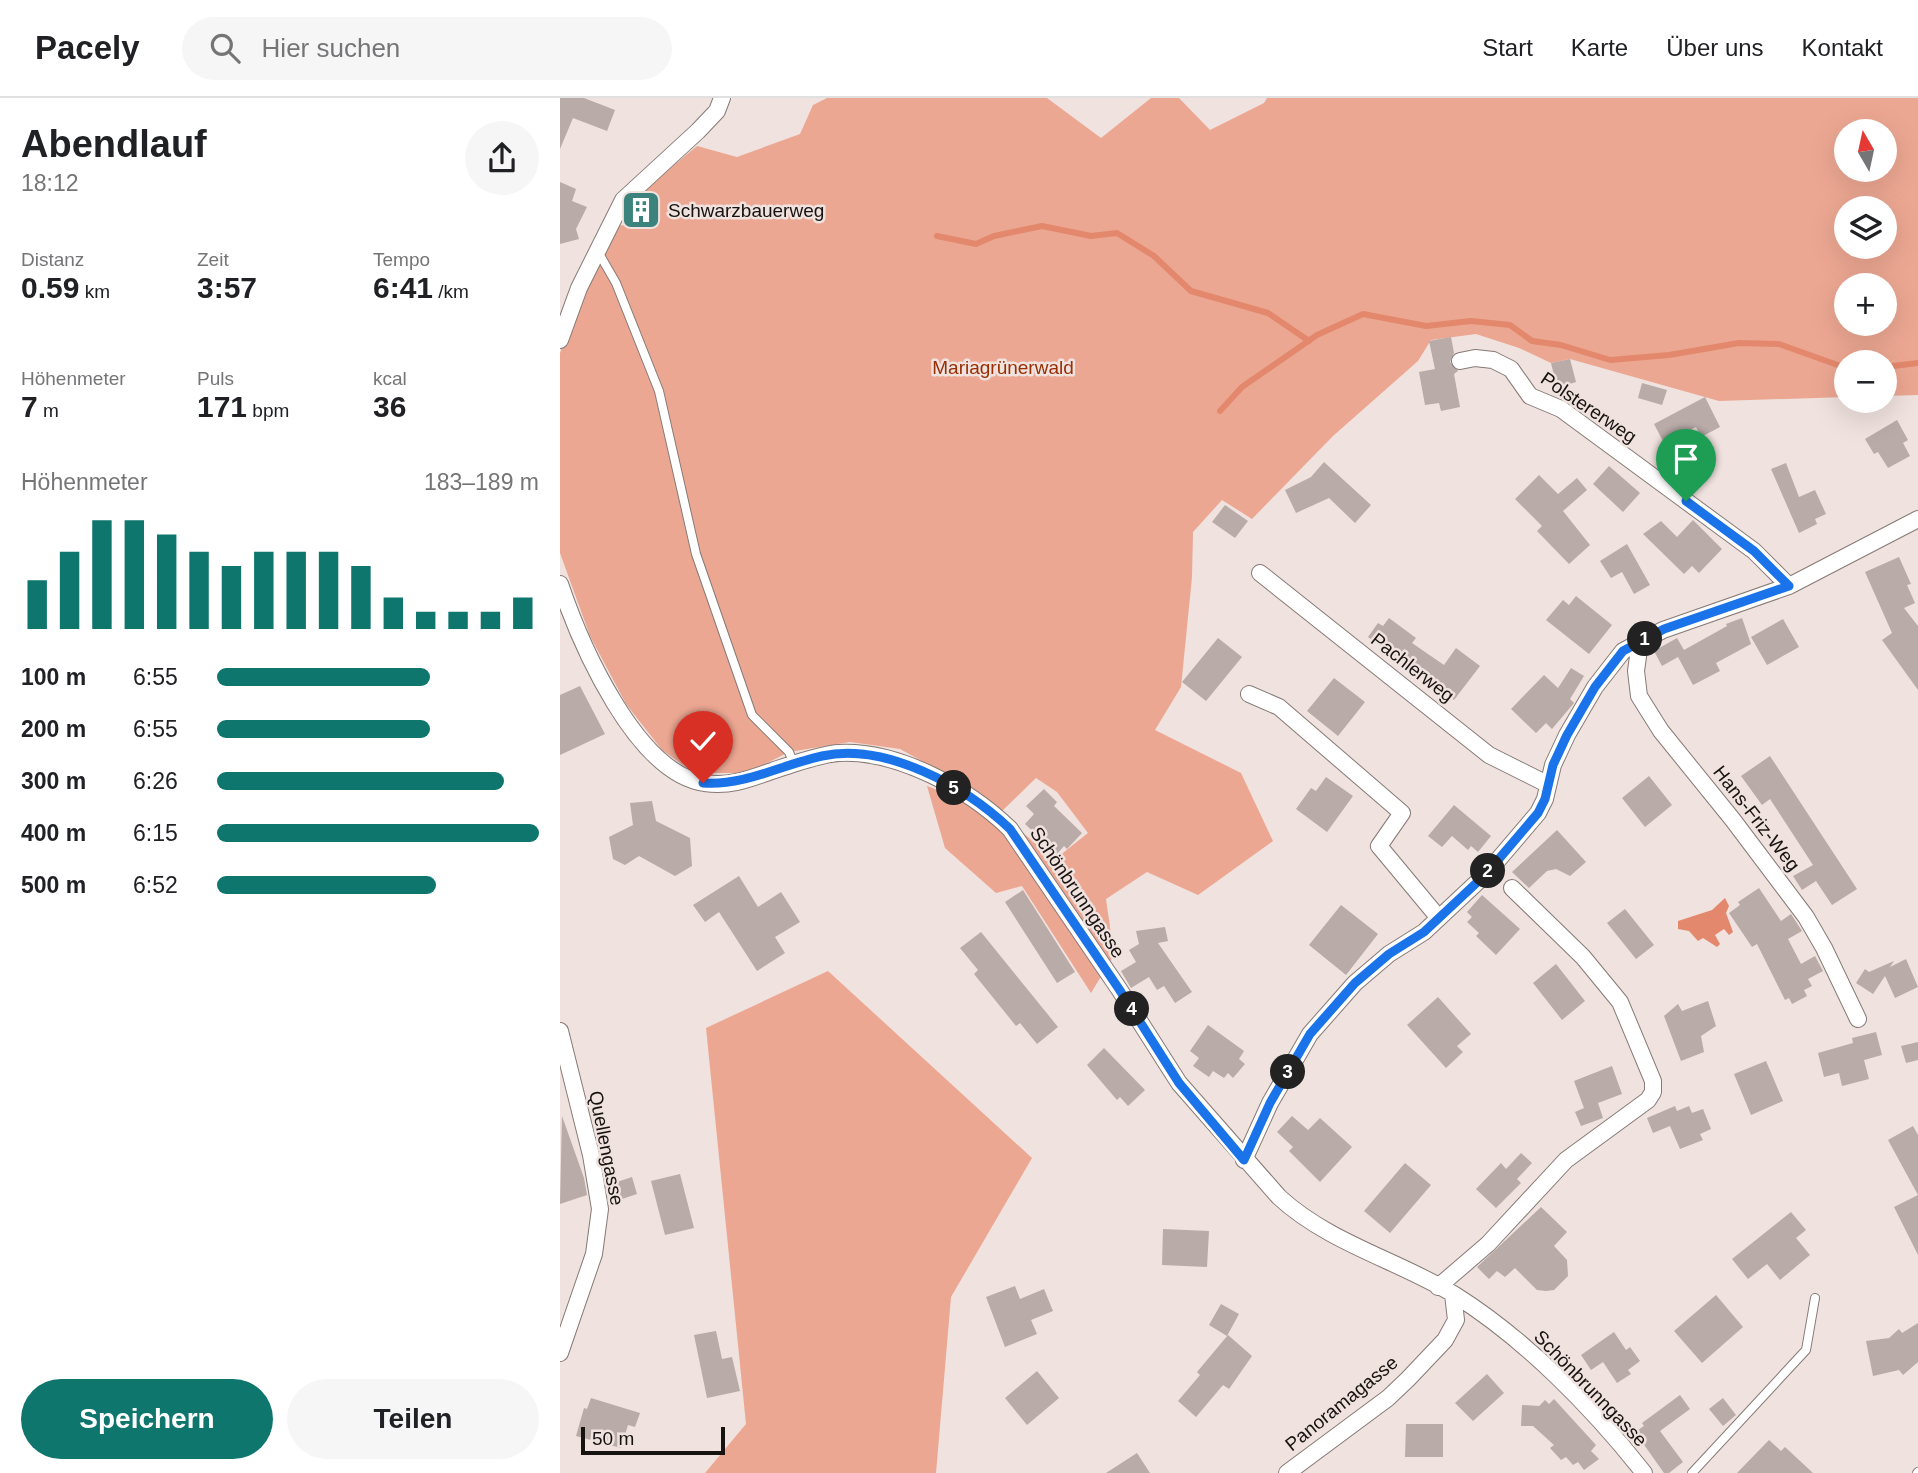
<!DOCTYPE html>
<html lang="de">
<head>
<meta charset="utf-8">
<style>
	:root { --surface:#fff; --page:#f6f6f6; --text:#202124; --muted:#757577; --line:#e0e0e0; --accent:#0f766e }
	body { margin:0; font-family:Arial,sans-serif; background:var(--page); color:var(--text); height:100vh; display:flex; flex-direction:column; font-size:26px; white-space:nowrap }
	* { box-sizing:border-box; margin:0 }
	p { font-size:23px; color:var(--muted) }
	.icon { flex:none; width:38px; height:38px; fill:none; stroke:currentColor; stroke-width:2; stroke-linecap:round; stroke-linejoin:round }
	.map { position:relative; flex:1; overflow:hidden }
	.sheet { display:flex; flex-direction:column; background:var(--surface); width:560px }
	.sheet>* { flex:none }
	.needle { width:46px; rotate:351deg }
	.fabs { position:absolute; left:1274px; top:21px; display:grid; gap:14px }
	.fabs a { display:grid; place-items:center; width:63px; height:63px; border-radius:50%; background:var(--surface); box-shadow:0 7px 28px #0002; font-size:35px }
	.scale { position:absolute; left:21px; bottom:18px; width:144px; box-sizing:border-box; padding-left:7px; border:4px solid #171311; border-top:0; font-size:19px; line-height:24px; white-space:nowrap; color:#171311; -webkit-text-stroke:5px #f0e2de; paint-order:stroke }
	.pin { position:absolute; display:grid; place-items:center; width:60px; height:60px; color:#fff; margin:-72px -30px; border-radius:50% 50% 50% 0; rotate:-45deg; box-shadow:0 0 7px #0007 }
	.pin .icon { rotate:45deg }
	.km { position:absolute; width:35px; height:35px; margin:-18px; border-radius:50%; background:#222; color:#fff; font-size:19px; line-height:35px; text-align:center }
	.round { display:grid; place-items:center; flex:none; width:74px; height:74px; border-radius:37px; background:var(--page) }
	.overview { display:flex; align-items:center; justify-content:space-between; height:119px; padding:0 21px }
	h1 { font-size:38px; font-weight:600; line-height:52px }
	.figures { display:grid; grid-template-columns:repeat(3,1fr); gap:10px; height:119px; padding:7px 21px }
	.figures div { display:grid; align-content:center }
	.figures b { font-size:30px; font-weight:600 }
	.figures small { font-size:19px; font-weight:400 }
	.figures p { font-size:19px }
	.chart { height:196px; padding:14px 21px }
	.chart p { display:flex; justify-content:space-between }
	.chart svg { width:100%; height:126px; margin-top:7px; stroke:var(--accent); stroke-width:6 }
	.primary-button { display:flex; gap:14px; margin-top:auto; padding:14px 21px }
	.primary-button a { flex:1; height:80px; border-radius:42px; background:var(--accent); color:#fff; font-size:28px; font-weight:600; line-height:80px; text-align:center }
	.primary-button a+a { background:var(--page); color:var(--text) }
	ul { padding:0 21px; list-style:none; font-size:23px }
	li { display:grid; grid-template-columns:112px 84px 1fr; align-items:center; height:52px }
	li i { height:18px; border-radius:9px; background:var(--accent) }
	header { display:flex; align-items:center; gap:42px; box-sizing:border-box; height:98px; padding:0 35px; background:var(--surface); border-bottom:2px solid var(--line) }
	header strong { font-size:33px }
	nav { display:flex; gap:38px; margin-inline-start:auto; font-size:24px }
	.search { width:490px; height:63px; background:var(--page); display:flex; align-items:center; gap:18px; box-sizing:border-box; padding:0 24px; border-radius:38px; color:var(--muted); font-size:26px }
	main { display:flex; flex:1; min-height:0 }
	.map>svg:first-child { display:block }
	.green { fill:#eca792; fill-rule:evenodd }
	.water { fill:#e3886c }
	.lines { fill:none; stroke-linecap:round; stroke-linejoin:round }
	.stream { stroke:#e3886c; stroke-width:6 }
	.building { fill:#b8aba8 }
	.service-casing { stroke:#867a76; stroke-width:10 }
	.minor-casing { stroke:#867a76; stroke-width:18 }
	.service { stroke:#fff; stroke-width:8 }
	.minor { stroke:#fff; stroke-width:16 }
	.route-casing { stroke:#fff; stroke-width:14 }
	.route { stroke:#1a73e8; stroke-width:9 }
	.labels { text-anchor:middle; stroke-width:5; stroke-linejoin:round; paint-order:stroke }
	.poi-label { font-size:19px; fill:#171311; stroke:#f0e2de; text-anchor:start }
	.park-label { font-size:19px; fill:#992e04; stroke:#f0e2de }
	.street-label { font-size:19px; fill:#171311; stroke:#f0e2de }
</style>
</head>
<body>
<header>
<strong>Pacely</strong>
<div class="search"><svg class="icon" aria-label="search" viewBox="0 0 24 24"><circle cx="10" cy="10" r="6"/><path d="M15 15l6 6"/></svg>Hier suchen</div>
<nav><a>Start</a><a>Karte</a><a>Über uns</a><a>Kontakt</a></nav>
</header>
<main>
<section class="sheet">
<div class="overview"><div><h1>Abendlauf</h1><p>18:12</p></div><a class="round"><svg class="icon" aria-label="share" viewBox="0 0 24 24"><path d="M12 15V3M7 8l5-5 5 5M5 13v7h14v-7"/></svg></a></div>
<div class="figures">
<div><p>Distanz</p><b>0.59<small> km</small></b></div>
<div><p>Zeit</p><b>3:57</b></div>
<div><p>Tempo</p><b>6:41<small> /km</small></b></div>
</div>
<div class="figures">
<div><p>Höhenmeter</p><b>7<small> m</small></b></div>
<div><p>Puls</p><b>171<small> bpm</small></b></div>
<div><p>kcal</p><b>36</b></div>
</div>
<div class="chart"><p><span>Höhenmeter</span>183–189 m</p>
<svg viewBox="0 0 160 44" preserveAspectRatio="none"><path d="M5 44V27M15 44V17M25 44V6M35 44V6M45 44V11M55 44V17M65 44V22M75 44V17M85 44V17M95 44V17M105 44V22M115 44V33M125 44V38M135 44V38M145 44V38M155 44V33"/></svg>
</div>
<ul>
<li><b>100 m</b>6:55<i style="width:66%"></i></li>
<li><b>200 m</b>6:55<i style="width:66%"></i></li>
<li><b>300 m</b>6:26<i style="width:89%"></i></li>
<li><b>400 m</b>6:15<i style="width:100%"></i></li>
<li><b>500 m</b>6:52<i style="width:68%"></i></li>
</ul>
<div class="primary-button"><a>Speichern</a><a>Teilen</a></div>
</section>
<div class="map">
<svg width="1358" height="1375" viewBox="0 0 1358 1375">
	<rect width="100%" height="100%" fill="#f0e2de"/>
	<path class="green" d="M267,0H487L541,40L591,0H619L650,32L704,5L707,0H1358V297L1325,298V264H1286V299L1159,303L1010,261L991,265L959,250L916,236L871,242L858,263L773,338L692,421L662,402L633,434L632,479L621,589L595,632L681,675L713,743L638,797L587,774L546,801L554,857L531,895L462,788L436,795L385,750L367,688L443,717L494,762L528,735L497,694L476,680L441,714L391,679L340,651L290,644L229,654L187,675H134L102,652L66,606L30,538L0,455V255L28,183L58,127L86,129L93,117L92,107L74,100L137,48L177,59L240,36L253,7ZM1286,33H1325V72H1286ZM1286,110H1325V149H1286ZM1286,187H1325V226H1286Z
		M268,873L472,1060L391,1199L376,1375H145L186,1326L146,930Z"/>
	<path class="water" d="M1165,800L1169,808L1166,815L1173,834L1169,837L1164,831L1155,837L1160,846L1157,849L1143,840L1138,843L1129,833L1118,831V823L1152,812Z"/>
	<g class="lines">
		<path class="stream" d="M377,138L416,146L434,138L482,128L531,138L557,135L594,158L631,193L708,215L749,243
			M1325,269L1358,265
			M660,313L682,289L757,237L803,216L866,228L911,223L950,227L972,243L1001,247L1050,262L1109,257L1179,245L1219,246L1286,270"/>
	</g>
	<path class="building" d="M0,0H24L55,12L47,33L13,20L0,51Z
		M0,84L16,91L12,103L27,109L16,131L19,141L0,146Z
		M891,239L894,255L890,264L898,273L894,276L900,309L881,313L879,305L865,307L859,274L875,271L869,243Z
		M1010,261L1016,284L997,290L991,265Z
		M1082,285L1107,292L1102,307L1078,300Z
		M1145,299L1160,329L1141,339L1136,329L1104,345L1094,326Z
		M1337,322L1348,342L1343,345L1350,358L1328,370L1318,354L1314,356L1305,341Z
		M764,364L811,407L795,425L769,400L736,415L725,392L751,379Z
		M1226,365L1239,399L1255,392L1266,416L1255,421L1257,426L1239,435L1211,371Z
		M1049,368L1080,395L1063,414L1033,386Z
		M979,377L998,396L1017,380L1027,392L1003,413L1030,447L1009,466L977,433L982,428L955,401Z
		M665,407L688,423L675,440L652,424Z
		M1133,422L1162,451L1139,475L1132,468L1124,476L1083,436L1101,423L1117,439Z
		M1067,446L1090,487L1074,496L1062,474L1051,480L1040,463Z
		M1339,459L1351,486L1347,487L1355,505L1344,510L1358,528V592L1322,542L1332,535L1305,474Z
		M1016,498L1052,527L1029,556L986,522L1003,502L1009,507Z
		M829,520L856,540L852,545L884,567L896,550L920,568L894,602L808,539L818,525L823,528Z
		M1182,520L1191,546L1156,565L1160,573L1133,587L1118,559L1102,568L1094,553L1117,540L1124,552L1167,528L1166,526Z
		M1223,521L1239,549L1207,567L1191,539Z
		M658,540L682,559L646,603L622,584Z
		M1011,570L1024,578L1010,601L1014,605L992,631L986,625L976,635L951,611L984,577L998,590Z
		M774,580L805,604L778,638L747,613Z
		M20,588L45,636L0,657V597Z
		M1210,658L1297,791L1272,807L1256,783L1242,792L1233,778L1253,767L1210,701L1202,707L1181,678Z
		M1089,678L1112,707L1085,729L1062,700Z
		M766,679L793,698L767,734L736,711L751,690L756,693Z
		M484,691L497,704L494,708L522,735L507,751L504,748L497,756L465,726L474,716L466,708Z
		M92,703L96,723L130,740L132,768L115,778L79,758L65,767L53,761L49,739L73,727L70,705Z
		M894,707L931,738L918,754L911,748L908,752L892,738L882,749L868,738Z
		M997,732L1026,764L1010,778L996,771L987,773L969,790L952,774Z
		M179,778L198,809L221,794L240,824L215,839L225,855L197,873L159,814L145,824L133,807Z
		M1199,790L1221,823L1231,816L1242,833L1228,841L1241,866L1255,858L1263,873L1248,881L1252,888L1244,892L1247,898L1232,906L1229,900L1225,902L1197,846L1192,849L1169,815L1180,807L1178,804Z
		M463,792L515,874L497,885L445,804Z
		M922,797L960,831L936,857L916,838L919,835L907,824L912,819L907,814Z
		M781,807L818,836L786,877L749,847Z
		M1065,811L1094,847L1076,861L1047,825Z
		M605,829L608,843L598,845L632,894L615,905L604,888L597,892L589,879L571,890L561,873L576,864L569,852L579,846L576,833Z
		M421,834L498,929L477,946L460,925L456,928L414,876L418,872L400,850Z
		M1346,861L1358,889L1335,900L1325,878L1313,896L1296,885L1305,871L1309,874L1334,863L1330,869Z
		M996,866L1025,903L1002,922L973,885Z
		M878,899L911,936L897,948L903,954L886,970L847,927Z
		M1148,903L1156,928L1141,938L1144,954L1121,963L1104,918L1118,906L1122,913Z
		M648,927L684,953L679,961L685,966L673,980L668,975L664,980L653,973L649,979L633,968L639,960L630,953Z
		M1316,934L1322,957L1304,962L1309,981L1282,988L1279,975L1264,979L1258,955L1293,945L1292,940Z
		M1358,944V962L1346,965L1341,948Z
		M544,950L585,992L568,1008L560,999L557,1002L527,967Z
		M1206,963L1223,1003L1191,1017L1174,976Z
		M1052,968L1062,996L1038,1005L1043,1020L1021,1028L1015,1014L1024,1010L1014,983Z
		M1115,1008L1117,1013L1129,1008L1132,1015L1143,1011L1151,1031L1140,1036L1143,1042L1120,1051L1110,1028L1093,1035L1087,1020Z
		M2,1018L24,1080L27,1097L0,1106Z
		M732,1018L748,1032L760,1020L792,1049L760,1084L729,1053L733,1049L717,1034Z
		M1353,1028L1358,1037V1157L1334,1109L1358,1097L1328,1042Z
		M961,1055L972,1065L957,1081L961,1085L936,1110L916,1091L941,1065L946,1071Z
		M845,1065L871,1087L830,1135L804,1113Z
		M120,1076L134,1130L105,1137L91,1083Z
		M72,1079L77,1096L59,1102L54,1085Z
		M981,1109L1007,1134L994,1148L1007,1162L1008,1178L994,1192L986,1193L977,1192L955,1170L945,1179L937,1173L929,1181L917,1169Z
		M1231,1114L1246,1132L1236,1140L1250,1157L1220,1182L1207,1166L1188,1181L1172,1161Z
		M603,1131L649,1133L647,1169L602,1167Z
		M455,1188L460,1201L484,1191L493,1213L471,1222L477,1236L445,1249L426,1199Z
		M1156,1197L1183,1229L1142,1265L1114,1233Z
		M661,1206L679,1216L667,1238L649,1227Z
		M1358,1225V1264L1343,1277L1339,1272L1313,1278L1306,1243L1329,1240L1339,1231L1342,1235Z
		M156,1233L162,1261L172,1259L180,1293L147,1300L134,1237Z
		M1054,1234L1066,1252L1070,1249L1080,1263L1068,1272L1071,1276L1057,1285L1043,1264L1031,1272L1021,1257Z
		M668,1237L692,1258L669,1291L663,1287L636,1319L618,1303L640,1277L637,1274Z
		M477,1273L499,1300L467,1327L445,1300Z
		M927,1276L944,1295L913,1323L895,1305Z
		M1120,1297L1130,1311L1100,1333L1123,1364L1109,1375H1104L1075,1334L1084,1328L1082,1325Z
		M31,1300L80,1315L75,1329L68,1327L61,1350L16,1338L24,1310L27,1311Z
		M1163,1300L1176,1317L1163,1328L1149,1311Z
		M994,1301L1036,1347L1031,1353L1039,1361L1024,1372L1018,1364L1013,1367L1006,1359L1001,1362L990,1350L994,1347L973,1328H961L962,1307L979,1308L985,1302L989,1306Z
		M846,1326H883V1359H845Z
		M1209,1342L1221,1353L1225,1349L1253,1375H1177Z
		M577,1355L590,1375H546Z"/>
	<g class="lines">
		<g class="service-casing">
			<path id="service" d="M37,152L56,185L99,293L136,456L192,617L229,654L234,666
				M1132,1375L1246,1252L1255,1200
				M1357,1375L1358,1374"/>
		</g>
		<g class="minor-casing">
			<path id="minor" d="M0,242L19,190L63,102L138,33L157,13L162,0
				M900,263L915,260L933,262L951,271L970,298L1001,311L1126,403L1194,453L1229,488
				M700,475L929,657L987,686
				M0,486C20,545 76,676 145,685C175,690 200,676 227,668C243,663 262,656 279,655C338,652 409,691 450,731L559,891L619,985L719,1099C769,1145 837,1162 895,1197C965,1241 1033,1310 1084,1375
				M1080,544L1076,573L1079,598L1101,633L1173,722L1246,819L1264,850L1298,921
				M689,596L719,609L842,715L819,748L878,819
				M0,933L31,1057L40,1111L34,1156L0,1255
				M684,1062L710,1005L750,936L795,885L829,856L864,834L926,776L978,715L985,701L993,667L1007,637L1035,589L1063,553L1103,532L1229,488L1358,421
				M878,1189L928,1146L1006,1062L1088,1002L1093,994V983L1060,904L1023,859L952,790
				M727,1375L828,1300L848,1281L885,1242L896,1222L893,1196"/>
		</g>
		<use href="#service" class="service"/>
		<use href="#minor" class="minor"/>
	</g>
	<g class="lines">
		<g class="route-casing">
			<path id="route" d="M143,685C185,688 221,667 262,658C325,644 405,688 450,731L559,891L619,985L684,1062L710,1005L750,936L795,885L829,856L864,834L926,776L978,715L985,701L993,667L1007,637L1035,589L1063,553L1104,531L1229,488L1194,453L1126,403"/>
		</g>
		<use href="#route" class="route"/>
	</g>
	<defs>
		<g id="building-square" transform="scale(2.0125)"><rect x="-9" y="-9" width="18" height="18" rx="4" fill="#3c837d" stroke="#f0e2de"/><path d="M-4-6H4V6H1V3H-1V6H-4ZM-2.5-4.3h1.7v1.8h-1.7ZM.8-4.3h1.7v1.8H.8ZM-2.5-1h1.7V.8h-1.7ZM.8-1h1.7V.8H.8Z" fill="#fff"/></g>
	</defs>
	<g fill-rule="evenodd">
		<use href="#building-square" x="81" y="112"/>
	</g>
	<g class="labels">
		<g class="poi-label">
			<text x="108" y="119">Schwarzbauerweg</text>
		</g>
		<g class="park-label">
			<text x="443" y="276">Mariagrünerwald</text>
		</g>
		<g class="street-label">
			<text transform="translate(1029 309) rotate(34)" y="7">Polstererweg</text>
			<text transform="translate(853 569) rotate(38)" y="7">Pachlerweg</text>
			<text transform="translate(1197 720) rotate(52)" y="7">Hans-Friz-Weg</text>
			<text transform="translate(518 794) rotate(56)" y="7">Schönbrunngasse</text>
			<text transform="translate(47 1050) rotate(79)" y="7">Quellengasse</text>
			<text transform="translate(1031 1290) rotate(46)" y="7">Schönbrunngasse</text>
			<text transform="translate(781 1305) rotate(-39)" y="7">Panoramagasse</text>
		</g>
	</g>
</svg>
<div class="fabs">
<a><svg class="needle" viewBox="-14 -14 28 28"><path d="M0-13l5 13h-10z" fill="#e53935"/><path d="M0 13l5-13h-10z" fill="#757577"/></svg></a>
<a><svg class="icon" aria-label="layers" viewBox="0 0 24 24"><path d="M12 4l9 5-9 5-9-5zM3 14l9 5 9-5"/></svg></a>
<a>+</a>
<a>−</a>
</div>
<div class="scale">50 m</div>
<div class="pin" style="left:1126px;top:403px;background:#1e9e55"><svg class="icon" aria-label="arrive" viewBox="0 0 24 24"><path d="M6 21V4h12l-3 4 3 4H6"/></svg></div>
<div class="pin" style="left:143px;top:685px;background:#d93025"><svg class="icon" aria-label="check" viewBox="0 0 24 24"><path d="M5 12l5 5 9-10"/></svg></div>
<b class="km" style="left:1085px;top:541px">1</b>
<b class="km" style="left:928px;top:773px">2</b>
<b class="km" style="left:728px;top:974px">3</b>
<b class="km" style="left:572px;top:911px">4</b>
<b class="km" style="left:394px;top:690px">5</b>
</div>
</main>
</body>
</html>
